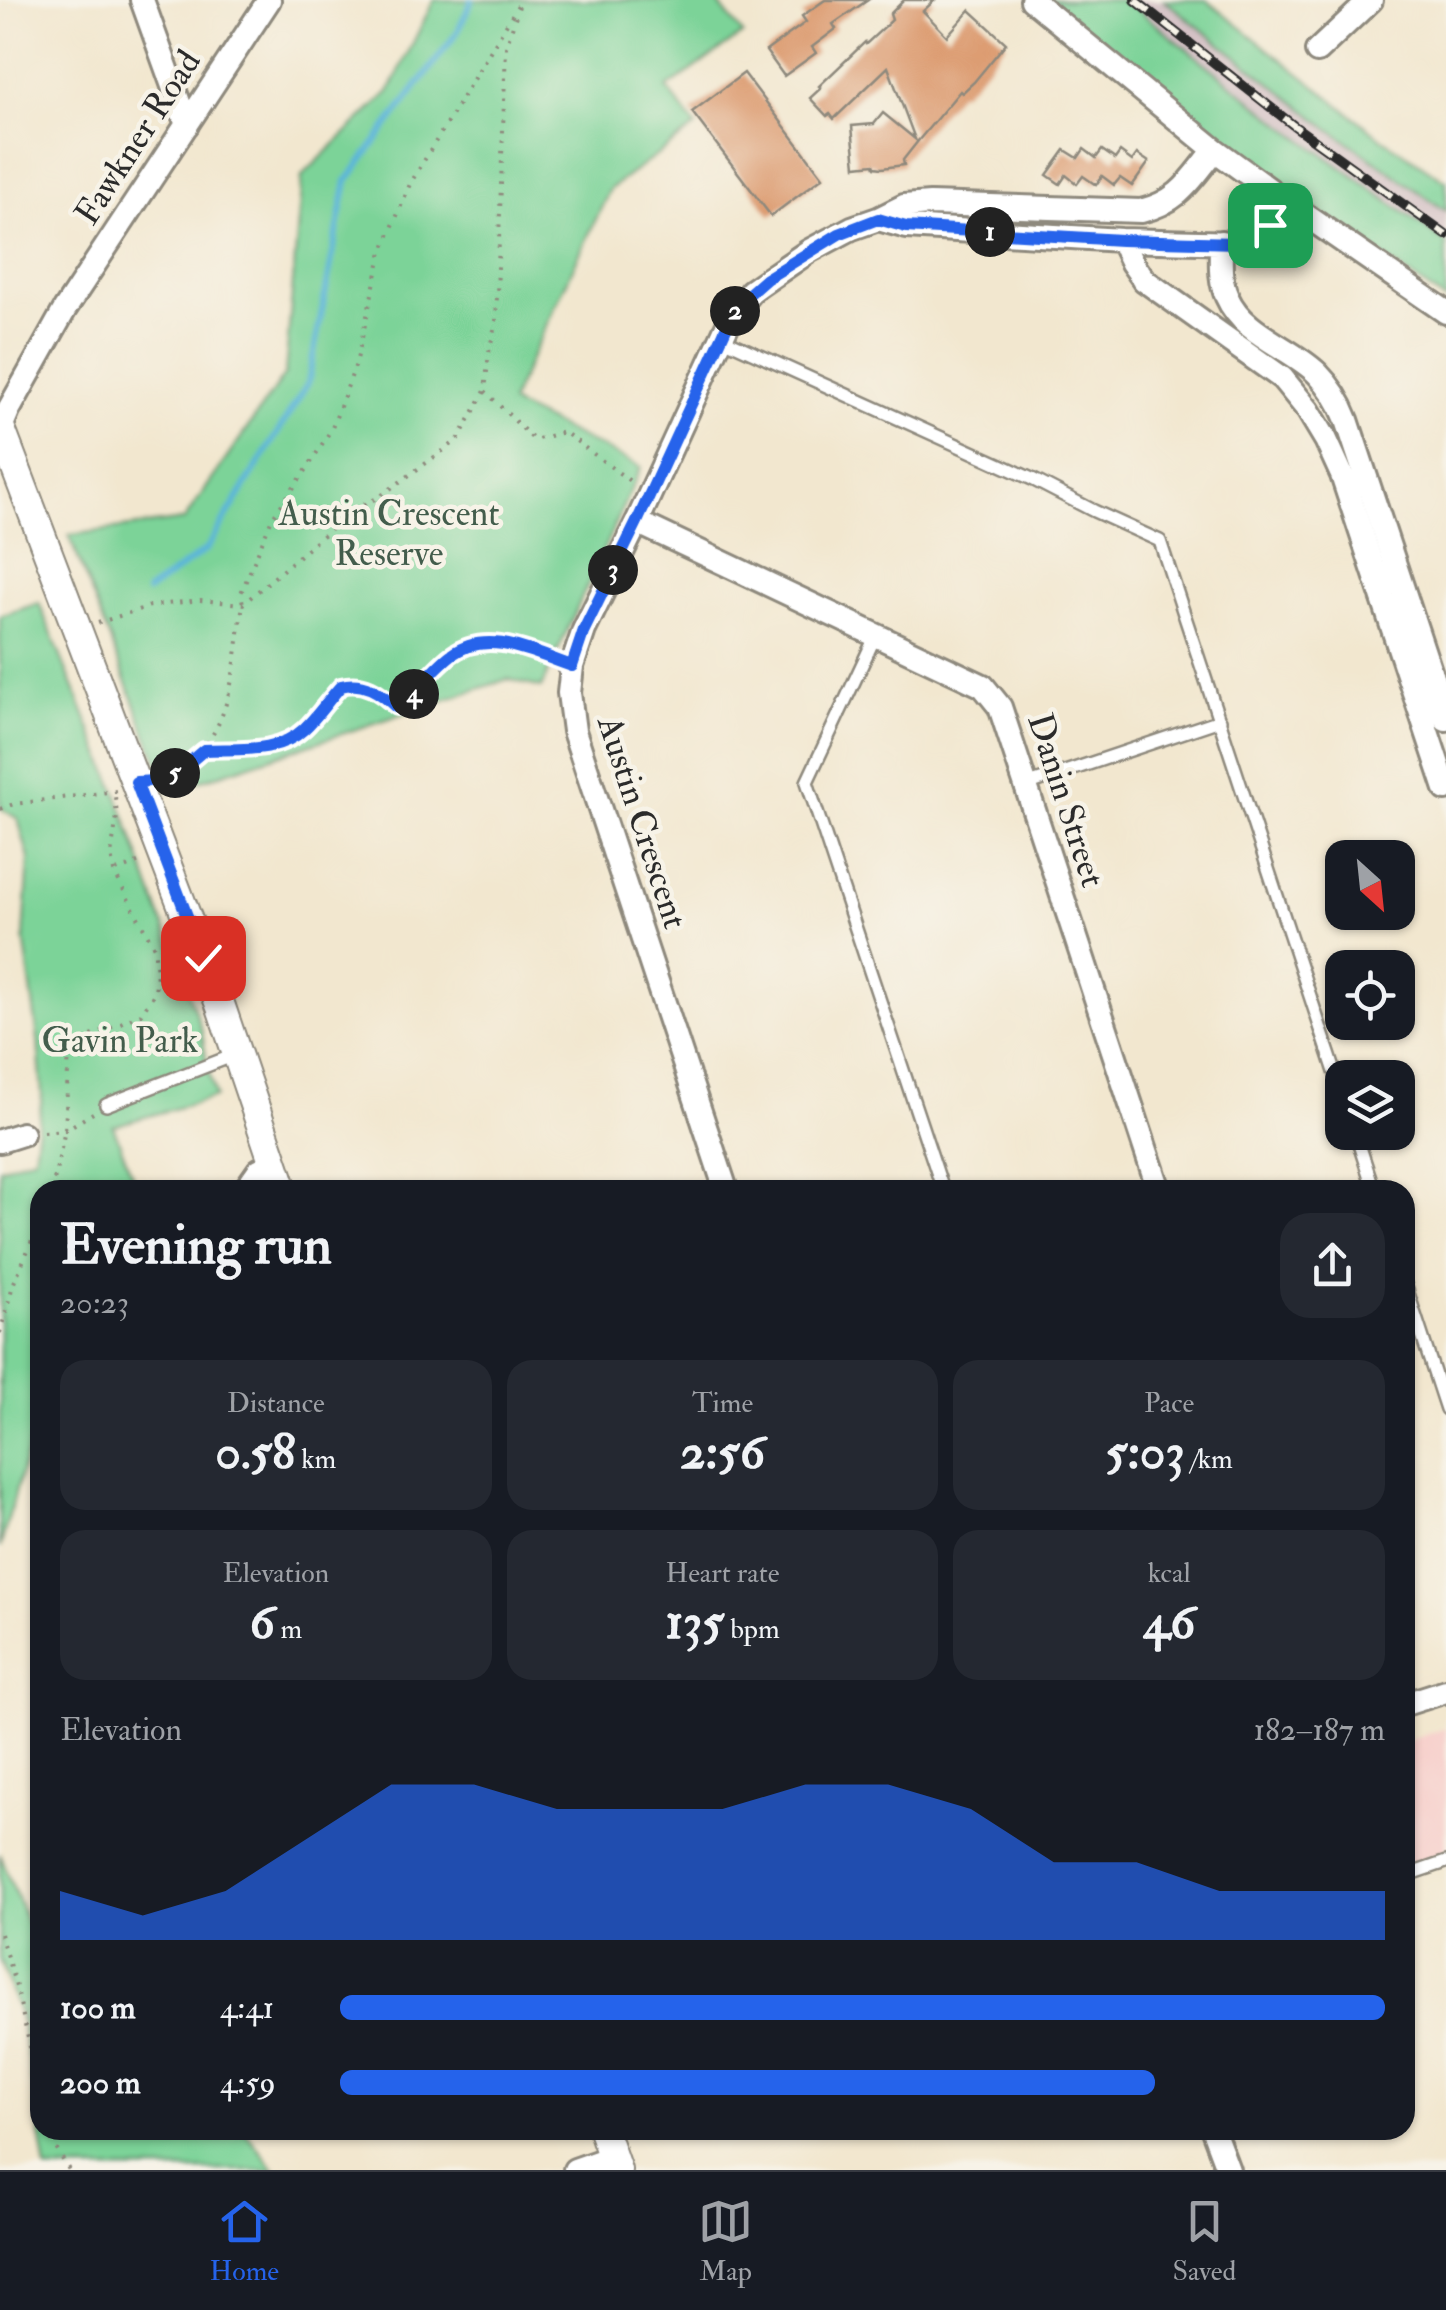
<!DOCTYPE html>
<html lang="en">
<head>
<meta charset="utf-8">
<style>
	:root { --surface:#171b24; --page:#242831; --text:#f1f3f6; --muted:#9ea1a6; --line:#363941; --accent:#2563eb }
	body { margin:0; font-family:"IM FELL Double Pica",serif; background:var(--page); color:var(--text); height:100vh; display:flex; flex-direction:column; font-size:38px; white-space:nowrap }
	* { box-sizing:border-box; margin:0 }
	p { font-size:32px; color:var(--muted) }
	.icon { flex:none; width:55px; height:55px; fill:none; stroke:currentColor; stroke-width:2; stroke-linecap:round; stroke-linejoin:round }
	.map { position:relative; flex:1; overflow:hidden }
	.drawer { position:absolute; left:30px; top:1180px; width:1385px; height:960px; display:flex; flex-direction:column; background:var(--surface); border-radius:30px; box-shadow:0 2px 8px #0004 }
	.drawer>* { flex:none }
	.needle { width:65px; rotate:153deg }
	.tools { position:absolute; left:1325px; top:840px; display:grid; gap:20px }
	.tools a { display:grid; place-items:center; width:90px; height:90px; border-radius:20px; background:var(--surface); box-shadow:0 2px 8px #0004; font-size:50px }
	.pin { position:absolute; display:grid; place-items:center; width:85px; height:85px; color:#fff; margin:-42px; border-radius:20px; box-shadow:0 5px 15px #0006 }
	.km { position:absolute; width:50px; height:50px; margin:-25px; border-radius:50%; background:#222; color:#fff; font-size:28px; line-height:50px; text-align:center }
	.round { display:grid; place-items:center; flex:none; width:105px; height:105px; border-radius:30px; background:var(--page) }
	.head { display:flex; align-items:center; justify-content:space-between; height:170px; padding:0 30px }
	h1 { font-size:55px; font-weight:700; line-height:75px }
	.stats { display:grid; grid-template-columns:repeat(3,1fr); gap:15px; height:170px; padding:10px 30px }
	.stats div { display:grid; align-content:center; border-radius:25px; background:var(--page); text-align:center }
	.stats b { font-size:50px; font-weight:700 }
	.stats small { font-size:28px; font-weight:400 }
	.stats p { font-size:28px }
	.chart { height:280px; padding:20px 30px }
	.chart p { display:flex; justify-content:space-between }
	.chart svg { width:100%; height:180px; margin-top:10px; fill:var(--accent); opacity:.7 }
	ul { padding:0 30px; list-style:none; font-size:32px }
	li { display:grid; grid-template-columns:160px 120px 1fr; align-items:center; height:75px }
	li i { height:25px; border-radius:12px; background:var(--accent) }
	.tabs { display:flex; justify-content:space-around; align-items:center; height:140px; border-top:2px solid var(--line); background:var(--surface); font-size:28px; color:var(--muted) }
	.tabs a { display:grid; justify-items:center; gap:5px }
	.tabs .current { color:var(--accent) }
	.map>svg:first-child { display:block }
	.built { fill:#f7d0cc }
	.industrial { fill:#d2bec3 }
	.green { fill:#7bd398; stroke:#537f62; stroke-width:2.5 }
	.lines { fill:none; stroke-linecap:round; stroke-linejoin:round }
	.stream { stroke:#5cb5d9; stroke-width:6 }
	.building { fill:#d99263 }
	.service-casing { stroke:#8e897d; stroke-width:16 }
	.minor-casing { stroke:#8e897d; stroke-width:28 }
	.tertiary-casing { stroke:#8e897d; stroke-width:32 }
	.path { stroke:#8e897d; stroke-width:4; stroke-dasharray:2.5 8; stroke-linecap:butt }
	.service { stroke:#fff; stroke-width:11 }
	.minor { stroke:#fff; stroke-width:22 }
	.tertiary { stroke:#fff; stroke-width:28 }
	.rail-casing { stroke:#2b2b2b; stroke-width:10 }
	.rail { stroke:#f7f3e8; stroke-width:6; stroke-dasharray:19; stroke-linecap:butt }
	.route-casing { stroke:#fff; stroke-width:20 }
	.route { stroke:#2563eb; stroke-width:12 }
	.labels { text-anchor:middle; stroke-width:9; stroke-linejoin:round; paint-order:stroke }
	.street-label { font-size:35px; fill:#2b2b2b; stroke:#f7f3e8 }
	.park-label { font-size:35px; fill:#435d4c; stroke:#f7f3e8 }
</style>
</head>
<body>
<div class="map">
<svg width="1446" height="2170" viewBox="0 0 1446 2170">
	<rect width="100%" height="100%" fill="#f7f3e8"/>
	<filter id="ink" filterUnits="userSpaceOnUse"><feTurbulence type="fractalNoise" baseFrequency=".01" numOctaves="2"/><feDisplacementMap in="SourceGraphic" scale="20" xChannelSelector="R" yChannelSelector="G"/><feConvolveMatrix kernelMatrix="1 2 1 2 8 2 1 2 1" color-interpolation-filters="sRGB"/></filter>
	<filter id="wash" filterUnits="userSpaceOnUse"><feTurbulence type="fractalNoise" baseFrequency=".0048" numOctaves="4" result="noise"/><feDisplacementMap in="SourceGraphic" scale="40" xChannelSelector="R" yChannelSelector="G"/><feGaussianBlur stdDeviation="2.25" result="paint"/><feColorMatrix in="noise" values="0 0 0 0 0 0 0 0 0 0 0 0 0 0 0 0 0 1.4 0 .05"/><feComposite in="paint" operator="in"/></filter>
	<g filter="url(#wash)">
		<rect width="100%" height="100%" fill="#f2e7cf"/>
		<path class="built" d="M1446,1728V1856L1405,1869V1742Z"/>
		<path class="industrial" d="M1125,0H1164L1327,127L1446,211V243L1287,128Z"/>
		<path class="green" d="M434,0H715L743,34L667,88L696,127L610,189L510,403L641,467L541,688L508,679L169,791L69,535L184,520L285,374L302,176L389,92Z
			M1041,0H1125L1287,128L1446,243V301L1287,190Z
			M1164,0H1206L1380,137L1446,181V211L1327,127Z
			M39,603L116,791L202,1031L207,1066L216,1097L113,1126L138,1190H40V1405L0,1548V1168L34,1156L42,1096L38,1039L24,937L29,859L18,819L2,809L0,802V616Z
			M0,1854L40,1956V2130H244L275,2170H46L22,2024L0,1958Z"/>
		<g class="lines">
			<path class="stream" d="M147,592L207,549L308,383L347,181L458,31L472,0"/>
		</g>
		<g id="blocks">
			<path class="building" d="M825,0H868L833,24L836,29L812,47L816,53L784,76L766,51L806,22L802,16Z
				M904,0H935L923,11L947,36L970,10L1006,43L974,82L962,93L960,91L918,141L903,160L904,165L882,168L875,167L874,164L856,166L852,126L874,124L883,113L915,139L888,67L834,119L830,114L827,116L810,98L821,88L819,86L865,42L866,44L892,20L890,14Z
				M744,73L823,177L771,216L692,112Z
				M1084,149L1096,158L1102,150L1115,159L1120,152L1132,161L1137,154L1149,162L1132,186L1120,178L1114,185L1102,176L1096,185L1083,176L1077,184L1066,175L1060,184L1047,175L1065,150L1078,158Z"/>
		</g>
	</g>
	<g filter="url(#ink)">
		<use href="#blocks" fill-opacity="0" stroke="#8e897d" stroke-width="2.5"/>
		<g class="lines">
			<g class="service-casing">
				<path id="service" d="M721,338L1032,479L1094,511L1160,541L1342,1093
					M876,635L807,782L943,1190
					M1026,785L1220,720
					M106,1105L237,1054
					M1355,1132L1374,1190
					M1405,1284L1446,1409
					M1405,1876L1446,1862"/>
			</g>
			<g class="minor-casing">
				<path id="minor" d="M142,0L187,125
					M1032,0L1215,150L1292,206L1446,312
					M1317,51L1371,0
					M878,219L907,227L1121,240L1237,243L1257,235L1292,206
					M1121,240L1132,263L1144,280L1282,378L1308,410L1326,440L1342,475L1446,789
					M1221,242C1221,261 1219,280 1227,297C1243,334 1290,347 1317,373C1331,387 1340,402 1347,420L1446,719
					M0,430L8,411L65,309L269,0
					M637,522L983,686L1000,707L1159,1190
					M0,1141L22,1134
					M245,1190L259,1170L273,1163
					M726,1190L574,731L569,693L572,666L584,630L637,522L732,315L751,291L809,251L852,228L878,219L904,206L930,204L1141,211C1181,201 1191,179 1215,150
					M1405,1704L1446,1691
					M1213,2130L1228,2170
					M575,2170L612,2157"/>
			</g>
			<g class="tertiary-casing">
				<path id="tertiary" d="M0,427L221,1007L283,1190
					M603,2130L617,2170"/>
			</g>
			<path class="path" d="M519,6L506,47L496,321L489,352L485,391L534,440L564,432L634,484
				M98,623L150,606L200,600L243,604L351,511L379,497L458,440L485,391
				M204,749C230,749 267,754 291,740C333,714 335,648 396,707H401C428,679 457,634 502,643C519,646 537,654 554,660
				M158,781C234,749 232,675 243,604L241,593L272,518L307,469L332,428L356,364L381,255L410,184L521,0
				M0,809L14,804L116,791
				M116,871L140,862
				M43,1132L65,1130L93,1113
				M52,1190L65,1130L69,1051L80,1041L141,1014L155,992L157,972L154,947L114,872L111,855L117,816L115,796
				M0,1333L13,1285L40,1222
				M0,1934L17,1990L40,2091
				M49,2130L51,2140L69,2170"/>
			<use href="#service" class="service"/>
			<use href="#minor" class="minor"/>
			<use href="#tertiary" class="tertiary"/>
			<g class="rail-casing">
				<path id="rail" d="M1135,0L1293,125L1446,235"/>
			</g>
			<use href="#rail" class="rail"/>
		</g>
	</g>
	<g class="lines" filter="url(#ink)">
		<g class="route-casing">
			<path id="route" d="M203,958L136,782C169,781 180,771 204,750C237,748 278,754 304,729C318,716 328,700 341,686C363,680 380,692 396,707L401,706C417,690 433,669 451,655C488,628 534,653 572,666L584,630L637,522L732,315L741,301L766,279L839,234L878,219L906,227L1121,240L1237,243L1249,240L1270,225"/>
		</g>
		<use href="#route" class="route"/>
	</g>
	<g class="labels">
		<g class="street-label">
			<text transform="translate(137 137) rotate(-57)" y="12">Fawkner Road</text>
			<text transform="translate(1067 800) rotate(72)" y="12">Danin Street</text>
			<text transform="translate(643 822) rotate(72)" y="12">Austin Crescent</text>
		</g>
		<g class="park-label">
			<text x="389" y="525">Austin Crescent<tspan x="389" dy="40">Reserve</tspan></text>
			<text x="120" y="1052">Gavin Park</text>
		</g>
	</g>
</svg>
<div class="tools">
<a><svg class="needle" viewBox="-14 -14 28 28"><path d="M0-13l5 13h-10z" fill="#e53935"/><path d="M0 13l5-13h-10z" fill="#9ea1a6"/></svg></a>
<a><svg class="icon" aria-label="locate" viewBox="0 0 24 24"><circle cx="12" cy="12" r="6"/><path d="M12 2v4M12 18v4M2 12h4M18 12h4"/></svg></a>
<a><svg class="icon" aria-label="layers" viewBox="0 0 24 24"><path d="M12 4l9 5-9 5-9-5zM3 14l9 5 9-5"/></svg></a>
</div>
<div class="pin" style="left:1270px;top:225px;background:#1e9e55"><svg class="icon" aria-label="arrive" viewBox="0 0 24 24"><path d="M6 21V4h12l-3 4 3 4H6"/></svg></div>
<div class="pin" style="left:203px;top:958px;background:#d93025"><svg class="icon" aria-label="check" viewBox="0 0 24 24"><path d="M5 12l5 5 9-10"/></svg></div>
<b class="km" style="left:990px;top:232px">1</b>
<b class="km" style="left:735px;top:311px">2</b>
<b class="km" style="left:613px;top:570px">3</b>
<b class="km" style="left:414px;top:694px">4</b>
<b class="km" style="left:175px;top:773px">5</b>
<section class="drawer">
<div class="head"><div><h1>Evening run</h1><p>20:23</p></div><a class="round"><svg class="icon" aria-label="share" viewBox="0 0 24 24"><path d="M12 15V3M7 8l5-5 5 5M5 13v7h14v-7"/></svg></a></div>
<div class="stats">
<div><p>Distance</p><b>0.58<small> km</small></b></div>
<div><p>Time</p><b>2:56</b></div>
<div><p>Pace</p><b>5:03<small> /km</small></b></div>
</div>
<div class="stats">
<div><p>Elevation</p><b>6<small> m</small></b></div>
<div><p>Heart rate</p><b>135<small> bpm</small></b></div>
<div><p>kcal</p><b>46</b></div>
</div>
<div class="chart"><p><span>Elevation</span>182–187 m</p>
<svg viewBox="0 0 160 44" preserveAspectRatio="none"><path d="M0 44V32L10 38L20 32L30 19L40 6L50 6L60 12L70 12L80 12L90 6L100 6L110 12L120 25L130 25L140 32L150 32L160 32V44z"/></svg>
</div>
<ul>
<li><b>100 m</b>4:41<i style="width:100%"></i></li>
<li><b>200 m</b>4:59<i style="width:78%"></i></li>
</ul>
</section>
</div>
<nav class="tabs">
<a class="current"><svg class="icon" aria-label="home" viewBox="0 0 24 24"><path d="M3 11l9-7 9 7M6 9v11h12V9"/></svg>Home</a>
<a><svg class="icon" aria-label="map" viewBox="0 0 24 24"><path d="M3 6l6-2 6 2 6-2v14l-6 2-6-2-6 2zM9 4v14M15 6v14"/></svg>Map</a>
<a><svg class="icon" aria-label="saved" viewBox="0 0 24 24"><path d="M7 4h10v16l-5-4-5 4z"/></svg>Saved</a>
</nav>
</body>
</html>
